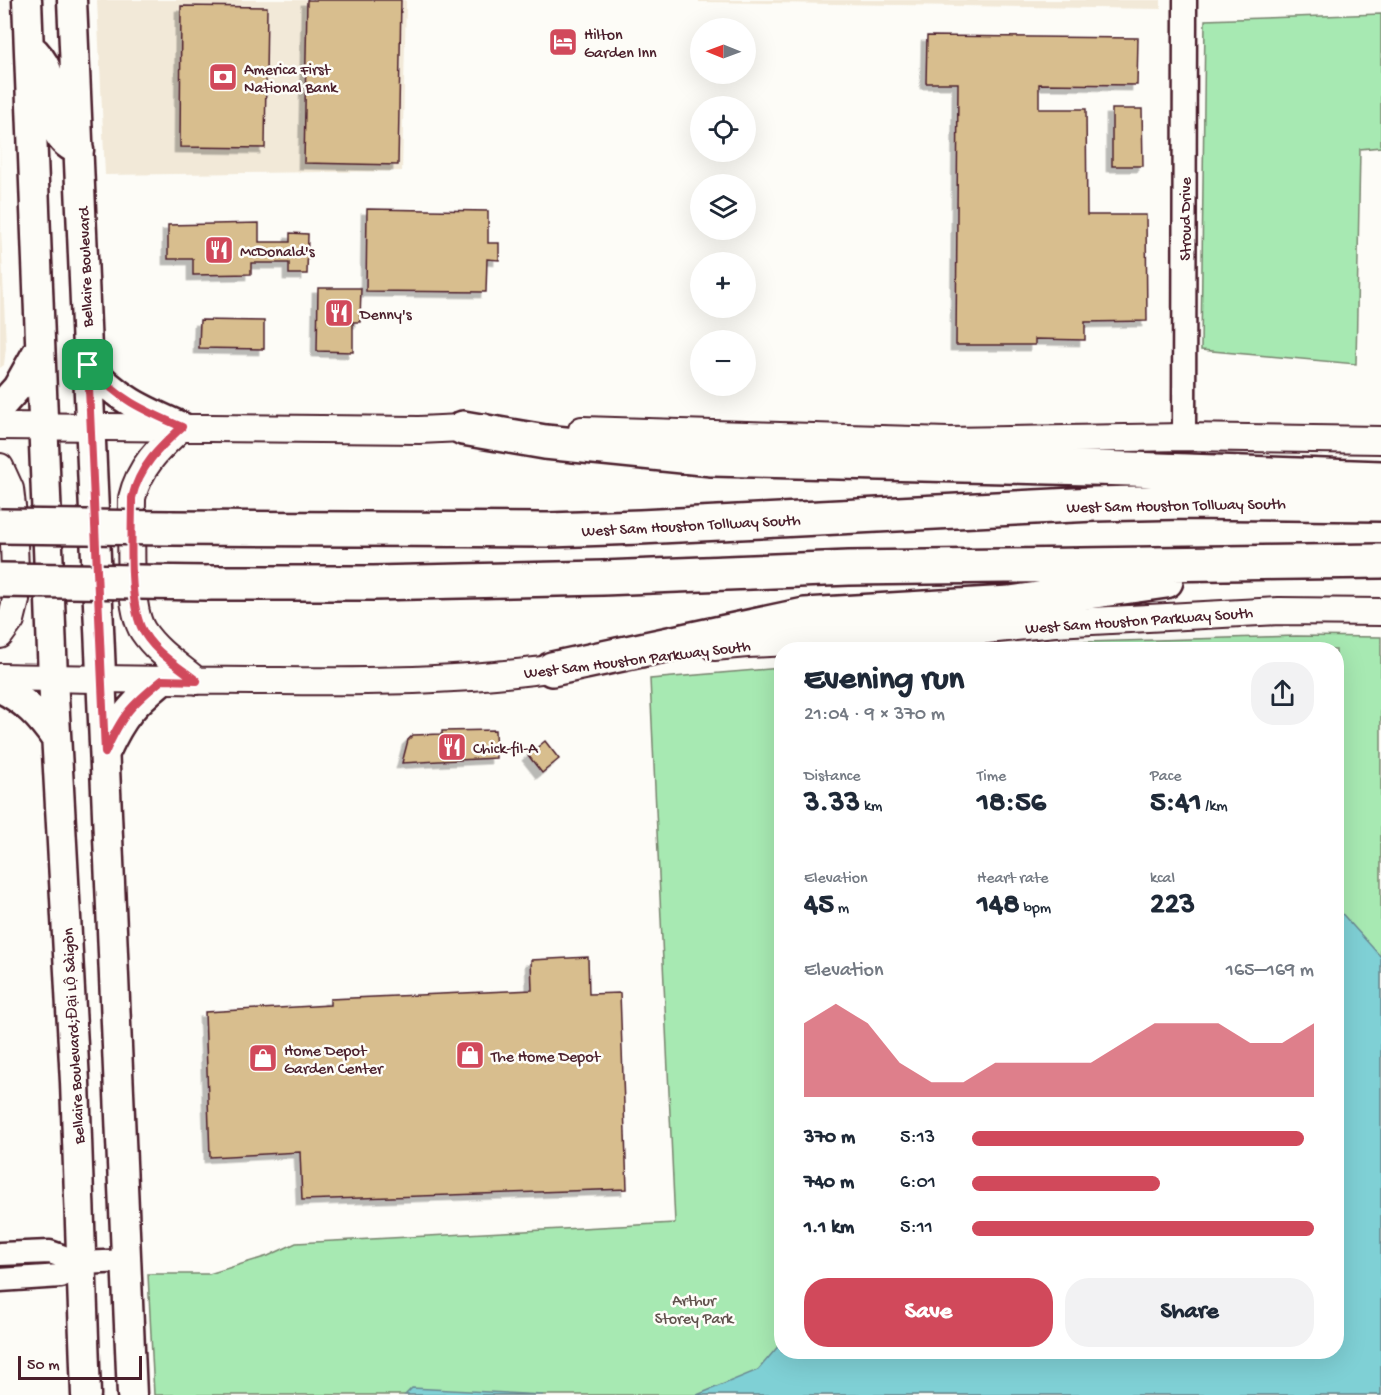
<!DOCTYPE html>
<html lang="en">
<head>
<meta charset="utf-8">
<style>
	:root { --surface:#fff; --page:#f2f2f3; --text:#1f2937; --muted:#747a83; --accent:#d1495b }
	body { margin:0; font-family:"Gochi Hand",sans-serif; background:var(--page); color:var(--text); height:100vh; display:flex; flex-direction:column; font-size:22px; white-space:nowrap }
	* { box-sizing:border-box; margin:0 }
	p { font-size:20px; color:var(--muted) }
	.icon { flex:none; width:33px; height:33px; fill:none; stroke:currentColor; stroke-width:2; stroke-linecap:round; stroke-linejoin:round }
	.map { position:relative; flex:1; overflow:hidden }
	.details { position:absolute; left:774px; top:642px; width:570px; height:717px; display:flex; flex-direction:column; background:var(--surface); border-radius:24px; box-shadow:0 6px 24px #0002 }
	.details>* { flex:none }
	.needle { width:39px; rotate:271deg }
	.fabs { position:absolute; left:690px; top:18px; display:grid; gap:12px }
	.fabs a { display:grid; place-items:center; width:66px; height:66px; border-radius:50%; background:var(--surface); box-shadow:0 6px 24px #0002; font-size:30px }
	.scale { position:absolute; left:18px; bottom:15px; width:124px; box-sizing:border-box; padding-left:6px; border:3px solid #4a1f2b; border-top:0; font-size:16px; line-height:21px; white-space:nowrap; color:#4a1f2b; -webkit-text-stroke:4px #fdfcf7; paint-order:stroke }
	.pin { position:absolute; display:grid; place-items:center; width:51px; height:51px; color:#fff; margin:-26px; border-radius:12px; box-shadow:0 3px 9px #0006 }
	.round { display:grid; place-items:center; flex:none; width:63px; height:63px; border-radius:24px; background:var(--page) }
	.head { display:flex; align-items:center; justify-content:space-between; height:102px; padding:0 30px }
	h1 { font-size:33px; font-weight:800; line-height:45px }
	.stats { display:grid; grid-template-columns:repeat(3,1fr); gap:9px; height:102px; padding:6px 30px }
	.stats div { display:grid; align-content:center }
	.stats b { font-size:30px; font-weight:800 }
	.stats small { font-size:16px; font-weight:400 }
	.stats p { font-size:16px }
	.chart { height:168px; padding:12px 30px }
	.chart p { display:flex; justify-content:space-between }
	.chart svg { width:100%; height:108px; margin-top:6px; fill:var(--accent); opacity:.7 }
	.primary-button { display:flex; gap:12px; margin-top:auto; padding:12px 30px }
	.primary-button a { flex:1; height:69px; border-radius:24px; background:var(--accent); color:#fff; font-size:24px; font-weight:800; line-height:69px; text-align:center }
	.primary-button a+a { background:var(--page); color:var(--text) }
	ul { padding:0 30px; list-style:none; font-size:20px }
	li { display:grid; grid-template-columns:96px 72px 1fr; align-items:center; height:45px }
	li i { height:15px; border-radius:8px; background:var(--accent) }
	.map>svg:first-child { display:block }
	.built { fill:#f2e9d8 }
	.green { fill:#a7e9b2; stroke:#78846e; stroke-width:1.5 }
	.water { fill:#7fd0d5; stroke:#6a8991; stroke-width:1.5 }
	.building { fill:#d8be8e; stroke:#4a1f2b; stroke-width:1.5; filter:url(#shadow) }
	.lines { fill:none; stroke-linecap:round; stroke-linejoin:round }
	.tertiary-casing { stroke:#4a1f2b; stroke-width:27 }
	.secondary-casing { stroke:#4a1f2b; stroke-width:30 }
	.primary-casing { stroke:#4a1f2b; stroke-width:33 }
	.motorway-casing { stroke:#4a1f2b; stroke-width:38 }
	.tertiary { stroke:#fdfcf7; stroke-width:22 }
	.secondary { stroke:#fdfcf7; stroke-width:26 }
	.primary { stroke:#fdfcf7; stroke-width:28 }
	.motorway { stroke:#fdfcf7; stroke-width:33 }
	.motorway-bridge-casing { stroke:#4a1f2b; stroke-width:38; stroke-linecap:butt }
	.motorway-bridge { stroke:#fdfcf7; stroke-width:33 }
	.route-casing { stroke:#fff; stroke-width:12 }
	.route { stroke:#d1495b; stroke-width:8 }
	.labels { text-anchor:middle; stroke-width:5; stroke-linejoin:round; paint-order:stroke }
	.poi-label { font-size:16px; fill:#4a1f2b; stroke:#fdfcf7; text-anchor:start }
	.street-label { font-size:16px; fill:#4a1f2b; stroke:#fdfcf7 }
	.park-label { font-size:16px; fill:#61524d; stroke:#fdfcf7 }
</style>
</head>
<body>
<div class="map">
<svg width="1381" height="1395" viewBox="0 0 1381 1395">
	<defs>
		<filter id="shadow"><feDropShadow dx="-5.5" dy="5.5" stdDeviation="0" flood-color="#0004"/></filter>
	</defs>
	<rect width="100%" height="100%" fill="#fdfcf7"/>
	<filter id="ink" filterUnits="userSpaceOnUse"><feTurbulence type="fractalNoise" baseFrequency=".0167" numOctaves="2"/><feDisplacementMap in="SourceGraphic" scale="12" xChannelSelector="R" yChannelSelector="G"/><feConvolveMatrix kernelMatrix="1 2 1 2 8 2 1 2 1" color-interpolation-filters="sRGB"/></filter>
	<g filter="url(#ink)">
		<path class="built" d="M97,0H406L402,171L105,175Z
			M699,0H1161V9L699,2Z
			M0,131L1,231L6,347L4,365L0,368Z"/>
		<path class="green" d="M1381,14V147L1360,149L1356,364L1201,350L1205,20Z
			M1296,636L1381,637V1395H154L148,1274H209L268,1256L296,1243L675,1223L650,679L781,668L782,1352H1336V650L1000,649L1086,642Z"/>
		<path class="water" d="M1337,908L1381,957V1395H697L758,1370L781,1343L782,1352H1336Z
			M412,1388L543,1395H405Z"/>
		<path class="building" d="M307,0H401L398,165L304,163Z
			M181,6L267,7L265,148L180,147Z
			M927,36L1138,38L1137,85L1039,84V109H1086L1087,215H1146L1147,321L1085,322V340L1035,339V345H956L958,83H926Z
			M1112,109H1142L1143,166H1112Z
			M367,209L488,211V243H499V260L487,259L486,292L366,291Z
			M259,223V242H290V233L308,234L307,274H289V263H251V274L193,275V259H168V225Z
			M318,288H361L360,322H353V352L317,351Z
			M200,320L264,321V349L199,348Z
			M495,730L496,758L402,763L408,740L413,735L442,734V731Z
			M545,741L559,759L542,773L528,755Z
			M588,957L589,994L620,993L627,1189L302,1200L300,1152L210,1157L205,1012L330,1005V999L532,990L531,960Z"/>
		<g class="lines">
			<g class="tertiary-casing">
				<path id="tertiary" d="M1184,437L1185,0
					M0,1254L50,1252L81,1263L127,1261
					M0,1280L61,1276L81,1263"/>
			</g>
			<g class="secondary-casing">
				<path id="secondary" d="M0,426L419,430L483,427
					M182,427C159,448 139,467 132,498C132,529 127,607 143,631C157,652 178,665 197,681
					M582,430L948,441L1184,437L1381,440
					M0,467L10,489L13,515L16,600L11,620L0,635
					M714,647L747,644L938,635L1055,623L1279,611L1381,612
					M0,677C93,679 186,681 279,681C376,682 474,681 570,666"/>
			</g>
			<g class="primary-casing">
				<path id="primary" d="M27,0L53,678L75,1082L86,1395
					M72,0L132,1395
					M35,52C60,79 46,105 58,132C61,140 71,148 79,150
					M88,365C115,398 145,411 182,427
					M0,407L17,388L40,347
					M0,688C25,700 41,717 56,739
					M106,751C122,716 133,704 162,680"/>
			</g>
			<g class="motorway-casing">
				<path id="motorway" d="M463,428L545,442L712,459L1131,469L1381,478
					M169,528L549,530L640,527L1094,504L1184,502L1381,504
					M207,583H373L603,578L849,568L1381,561
					M552,669L805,615L1010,603L1166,581"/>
			</g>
			<use href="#tertiary" class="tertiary"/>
			<use href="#secondary" class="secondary"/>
			<use href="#primary" class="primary"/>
			<use href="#motorway" class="motorway"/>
			<g class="motorway-bridge-casing">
				<path id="motorway-bridge" d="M0,526L169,528
					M0,580L207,583"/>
			</g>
			<use href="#motorway-bridge" class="motorway-bridge"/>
		</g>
	</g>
	<g class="lines" filter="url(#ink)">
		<g class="route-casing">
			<path id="route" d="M88,365C115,398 145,411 182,427C159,448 139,467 132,498C132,532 128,597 141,627C151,650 178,666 197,681L162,680C130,706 122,715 105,753Z"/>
		</g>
		<use href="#route" class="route"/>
	</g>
	<defs>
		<g id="hotel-square" transform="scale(1.5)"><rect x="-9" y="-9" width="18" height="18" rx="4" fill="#d1495b" stroke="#fdfcf7"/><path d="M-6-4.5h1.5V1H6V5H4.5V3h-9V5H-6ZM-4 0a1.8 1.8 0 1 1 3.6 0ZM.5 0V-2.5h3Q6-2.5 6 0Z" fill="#fff"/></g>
		<g id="bank-square" transform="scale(1.5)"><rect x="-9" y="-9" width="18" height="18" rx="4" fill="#d1495b" stroke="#fdfcf7"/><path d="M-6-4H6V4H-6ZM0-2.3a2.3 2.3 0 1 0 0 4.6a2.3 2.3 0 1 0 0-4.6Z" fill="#fff"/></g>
		<g id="restaurant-square" transform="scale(1.5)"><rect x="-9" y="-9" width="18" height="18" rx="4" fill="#d1495b" stroke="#fdfcf7"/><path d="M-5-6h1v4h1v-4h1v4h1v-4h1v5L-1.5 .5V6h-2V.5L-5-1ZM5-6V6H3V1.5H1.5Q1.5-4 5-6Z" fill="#fff"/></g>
		<g id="shop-square" transform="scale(1.5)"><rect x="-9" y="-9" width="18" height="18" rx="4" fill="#d1495b" stroke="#fdfcf7"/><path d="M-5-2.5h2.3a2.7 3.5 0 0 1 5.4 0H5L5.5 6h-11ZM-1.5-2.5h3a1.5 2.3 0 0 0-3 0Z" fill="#fff"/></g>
	</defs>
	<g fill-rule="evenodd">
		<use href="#hotel-square" x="563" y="42"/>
		<use href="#bank-square" x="223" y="77"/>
		<use href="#restaurant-square" x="219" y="250"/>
		<use href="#restaurant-square" x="339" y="313"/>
		<use href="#restaurant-square" x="452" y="747"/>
		<use href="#shop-square" x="470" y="1055"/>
		<use href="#shop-square" x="263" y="1058"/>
	</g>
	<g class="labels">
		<g class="poi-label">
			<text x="584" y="39">Hilton<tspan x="584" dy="18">Garden Inn</tspan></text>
			<text x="244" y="74">America First<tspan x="244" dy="18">National Bank</tspan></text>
			<text x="240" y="256">McDonald's</text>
			<text x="360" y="319">Denny's</text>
			<text x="473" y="753">Chick-fil-A</text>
			<text x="284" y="1055">Home Depot<tspan x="284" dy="18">Garden Center</tspan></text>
			<text x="491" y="1061">The Home Depot</text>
		</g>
		<g class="street-label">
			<text transform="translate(1184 219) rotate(-90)" y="6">Stroud Drive</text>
			<text transform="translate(84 267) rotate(-92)" y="6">Bellaire Boulevard</text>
			<text transform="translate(1176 504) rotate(-1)" y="6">West Sam Houston Tollway South</text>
			<text transform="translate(691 524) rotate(-3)" y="6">West Sam Houston Tollway South</text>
			<text transform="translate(1139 619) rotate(-4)" y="6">West Sam Houston Parkway South</text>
			<text transform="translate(637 658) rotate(-7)" y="6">West Sam Houston Parkway South</text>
			<text transform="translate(72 1036) rotate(-93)" y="6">Bellaire Boulevard;Đại Lộ Sàigòn</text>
		</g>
		<g class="park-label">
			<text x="694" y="1305">Arthur<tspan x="694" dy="18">Storey Park</tspan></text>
		</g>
	</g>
</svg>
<div class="fabs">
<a><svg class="needle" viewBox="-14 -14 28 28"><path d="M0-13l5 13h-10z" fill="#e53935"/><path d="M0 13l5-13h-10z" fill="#747a83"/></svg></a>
<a><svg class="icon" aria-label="locate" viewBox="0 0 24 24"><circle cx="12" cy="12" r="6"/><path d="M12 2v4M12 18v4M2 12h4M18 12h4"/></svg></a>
<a><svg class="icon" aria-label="layers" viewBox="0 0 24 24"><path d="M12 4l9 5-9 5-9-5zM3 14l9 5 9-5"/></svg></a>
<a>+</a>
<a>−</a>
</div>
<div class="scale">50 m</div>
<div class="pin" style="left:88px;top:365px;background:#1e9e55"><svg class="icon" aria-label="arrive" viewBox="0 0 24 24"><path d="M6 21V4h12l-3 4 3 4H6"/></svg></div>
<section class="details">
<div class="head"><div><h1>Evening run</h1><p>21:04 · 9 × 370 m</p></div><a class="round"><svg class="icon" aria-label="share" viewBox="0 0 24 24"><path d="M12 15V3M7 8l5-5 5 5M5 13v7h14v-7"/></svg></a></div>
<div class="stats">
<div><p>Distance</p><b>3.33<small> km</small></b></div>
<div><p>Time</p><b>18:56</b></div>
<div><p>Pace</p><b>5:41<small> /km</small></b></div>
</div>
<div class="stats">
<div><p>Elevation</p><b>45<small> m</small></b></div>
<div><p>Heart rate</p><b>148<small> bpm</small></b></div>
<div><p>kcal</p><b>223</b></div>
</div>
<div class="chart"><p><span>Elevation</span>165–169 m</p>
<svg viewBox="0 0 160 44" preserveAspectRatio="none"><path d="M0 44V14L10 6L20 14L30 30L40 38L50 38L60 30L70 30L80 30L90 30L100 22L110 14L120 14L130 14L140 22L150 22L160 14V44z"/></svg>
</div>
<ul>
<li><b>370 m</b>5:13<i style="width:97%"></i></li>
<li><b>740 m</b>6:01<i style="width:55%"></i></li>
<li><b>1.1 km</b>5:11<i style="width:100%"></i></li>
</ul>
<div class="primary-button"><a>Save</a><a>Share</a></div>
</section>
</div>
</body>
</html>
